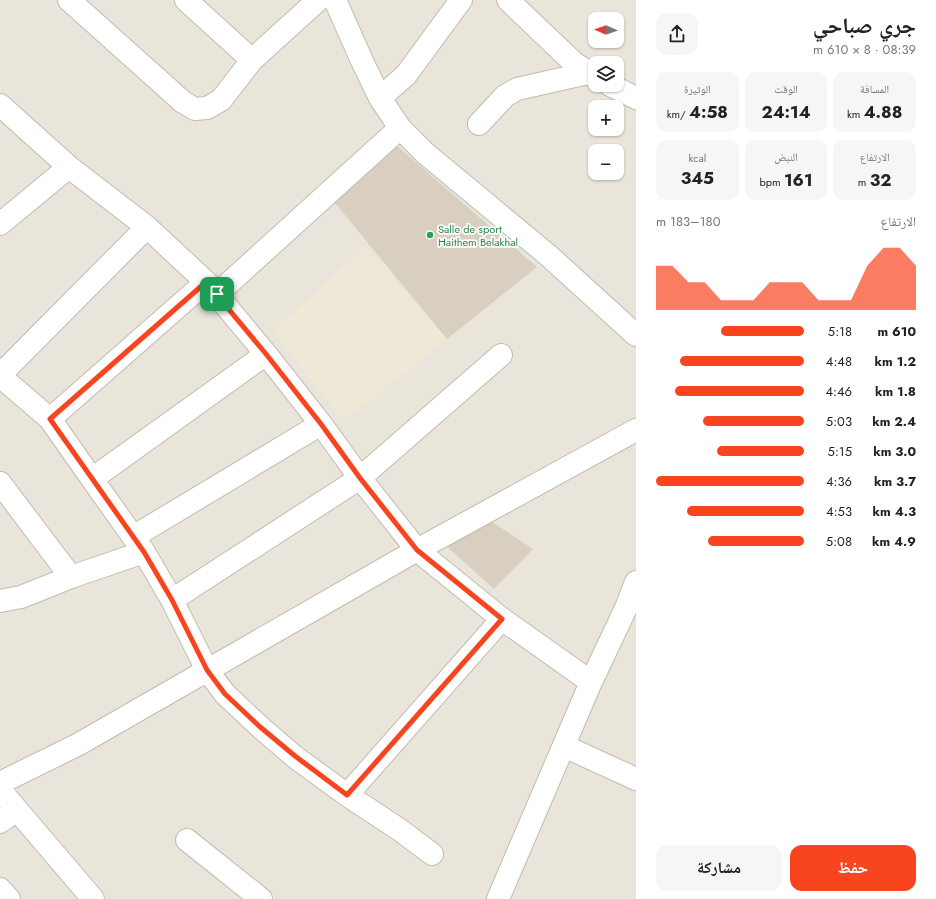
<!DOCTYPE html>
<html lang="ar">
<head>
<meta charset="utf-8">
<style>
	:root { --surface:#fff; --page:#f6f6f6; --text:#222; --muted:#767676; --accent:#f84520 }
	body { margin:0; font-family:Jost,"Noto Naskh Arabic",sans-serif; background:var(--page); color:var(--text); direction:rtl; height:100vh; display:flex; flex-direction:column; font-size:15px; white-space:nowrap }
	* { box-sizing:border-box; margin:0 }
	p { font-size:13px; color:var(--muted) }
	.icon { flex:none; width:22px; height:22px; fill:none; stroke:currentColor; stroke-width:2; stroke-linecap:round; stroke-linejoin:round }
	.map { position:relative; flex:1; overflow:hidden; direction:ltr }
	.panel { display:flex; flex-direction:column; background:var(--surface); width:300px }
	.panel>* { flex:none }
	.needle { width:26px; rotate:272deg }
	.buttons { position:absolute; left:588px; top:12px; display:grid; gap:8px }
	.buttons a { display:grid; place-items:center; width:36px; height:36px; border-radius:8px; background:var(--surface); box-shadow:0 1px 3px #0004; font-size:20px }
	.pin { position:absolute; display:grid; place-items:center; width:34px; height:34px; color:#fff; margin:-17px; border-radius:8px; box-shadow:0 2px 6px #0006 }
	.round { display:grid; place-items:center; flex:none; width:42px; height:42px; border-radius:12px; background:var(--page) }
	.summary { display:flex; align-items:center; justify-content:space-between; height:68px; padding:0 20px }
	h1 { font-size:22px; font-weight:700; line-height:30px }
	.stats { display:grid; grid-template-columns:repeat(3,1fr); gap:6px; height:68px; padding:4px 20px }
	.stats div { display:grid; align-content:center; border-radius:10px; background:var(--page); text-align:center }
	.stats b { font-size:17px; font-weight:700 }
	.stats small { font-size:11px; font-weight:400 }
	.stats p { font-size:11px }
	.chart { height:112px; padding:8px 20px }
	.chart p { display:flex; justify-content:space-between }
	.chart svg { width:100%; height:72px; margin-top:4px; fill:var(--accent); opacity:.7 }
	.primary-button { display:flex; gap:8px; margin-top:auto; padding:8px 20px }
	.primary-button a { flex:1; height:46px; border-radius:12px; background:var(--accent); color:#fff; font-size:16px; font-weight:700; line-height:46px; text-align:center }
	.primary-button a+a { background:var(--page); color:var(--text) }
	ul { padding:0 20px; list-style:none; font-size:13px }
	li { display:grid; grid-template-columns:64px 48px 1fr; align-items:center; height:30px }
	li i { height:10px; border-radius:5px; background:var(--accent) }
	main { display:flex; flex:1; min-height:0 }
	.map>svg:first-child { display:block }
	.residential { fill:#eae5da; fill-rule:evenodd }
	.education { fill:#eee8d6 }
	.building { fill:#d8cfc1 }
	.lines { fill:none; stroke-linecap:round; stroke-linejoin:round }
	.minor-casing { stroke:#c2bbae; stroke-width:24 }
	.minor { stroke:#fff; stroke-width:22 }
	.route-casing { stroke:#fff; stroke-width:8 }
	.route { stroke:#f84520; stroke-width:5 }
	.leisure-dot { fill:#2e9e5b; stroke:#fff; stroke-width:1.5 }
	.labels { text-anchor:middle; stroke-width:3.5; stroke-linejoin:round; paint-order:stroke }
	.leisure-label { font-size:11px; fill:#27864d; stroke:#fff; text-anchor:start }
</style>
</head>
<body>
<main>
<section class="panel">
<div class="summary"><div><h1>جري صباحي</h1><p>08:39 · 8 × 610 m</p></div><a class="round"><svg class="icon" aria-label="share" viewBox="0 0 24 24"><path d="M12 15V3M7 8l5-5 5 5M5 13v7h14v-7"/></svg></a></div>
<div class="stats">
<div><p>المسافة</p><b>4.88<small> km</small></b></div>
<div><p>الوقت</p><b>24:14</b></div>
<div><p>الوتيرة</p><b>4:58<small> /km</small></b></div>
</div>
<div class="stats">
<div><p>الارتفاع</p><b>32<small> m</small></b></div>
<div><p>النبض</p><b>161<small> bpm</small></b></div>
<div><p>kcal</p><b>345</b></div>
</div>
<div class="chart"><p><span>الارتفاع</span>180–183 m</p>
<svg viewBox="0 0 160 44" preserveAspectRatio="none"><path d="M0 44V17L10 17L20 27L30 27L40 38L50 38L60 38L70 27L80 27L90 27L100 38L110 38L120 38L130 17L140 6L150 6L160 17V44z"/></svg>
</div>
<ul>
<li><b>610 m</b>5:18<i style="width:56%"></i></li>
<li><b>1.2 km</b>4:48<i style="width:84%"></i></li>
<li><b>1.8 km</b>4:46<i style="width:87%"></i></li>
<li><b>2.4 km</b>5:03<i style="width:68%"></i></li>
<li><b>3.0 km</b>5:15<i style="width:59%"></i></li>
<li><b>3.7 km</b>4:36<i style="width:100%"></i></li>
<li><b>4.3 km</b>4:53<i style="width:79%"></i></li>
<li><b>4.9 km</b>5:08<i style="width:65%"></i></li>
</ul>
<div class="primary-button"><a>حفظ</a><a>مشاركة</a></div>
</section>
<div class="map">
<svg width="636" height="899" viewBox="0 0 636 899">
	<rect width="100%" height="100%" fill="#f6f3ec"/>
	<path class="residential" d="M0,0H636V899H0ZM595,19H617V41H595ZM595,63H617V85H595ZM595,107H617V129H595ZM595,151H617V173H595Z"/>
	<path class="education" d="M365,246L447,339L344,421L273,332Z"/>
	<path class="building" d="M396,145L537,267L447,339L335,203Z
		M486,518L533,549L494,589L443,543Z"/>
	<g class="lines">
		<g class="minor-casing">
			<path id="minor" d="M69,0L183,102L195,109L207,108L221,100L252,60L318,0
				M186,0L252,60
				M335,0L362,61L380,98L400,128L425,153L549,256L636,335
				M508,0L573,62L595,77
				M610,85L636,98
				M380,98L406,75L461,0
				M0,105L69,167L147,227L206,282L266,354L321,424L360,478L417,550L502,619L591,682
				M479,124L505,96L517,89L588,73
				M0,224L69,167
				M217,294L400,128
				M0,375L147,227
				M0,376L50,419L92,479L144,552L172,600L207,670L225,694L259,726L295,757L347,795L400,830L432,854
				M50,419L206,282
				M92,479L266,354
				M0,483L71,577
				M133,537L321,424
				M172,600L360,478L501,355
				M0,601L21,597L71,577L144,552
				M564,746L636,779
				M0,783L79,744L417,550L636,430
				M0,790L93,899
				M347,795L502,619
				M0,822L17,810
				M187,840L261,899
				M0,889L9,899
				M498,899L591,682L626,608L636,582"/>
		</g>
		<use href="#minor" class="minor"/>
	</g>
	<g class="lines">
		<g class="route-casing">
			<path id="route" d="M206,282L266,354L321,424L360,478L417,550L502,619L347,795L295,756L259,726L225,694L207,670L172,600L144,552L50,419Z"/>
		</g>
		<use href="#route" class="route"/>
	</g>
	<circle class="leisure-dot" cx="430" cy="235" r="4"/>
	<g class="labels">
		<g class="leisure-label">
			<text x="438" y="233">Salle de sport<tspan x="438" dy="13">Haithem Belakhal</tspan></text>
		</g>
	</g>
</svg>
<div class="buttons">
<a><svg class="needle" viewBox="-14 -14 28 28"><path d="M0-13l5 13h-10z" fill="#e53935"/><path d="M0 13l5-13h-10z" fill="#767676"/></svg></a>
<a><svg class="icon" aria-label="layers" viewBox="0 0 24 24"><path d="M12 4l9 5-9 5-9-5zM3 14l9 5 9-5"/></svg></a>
<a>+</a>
<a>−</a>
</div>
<div class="pin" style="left:217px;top:294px;background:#1e9e55"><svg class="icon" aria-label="arrive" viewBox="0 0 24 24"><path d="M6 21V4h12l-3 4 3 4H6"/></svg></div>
</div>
</main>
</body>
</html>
